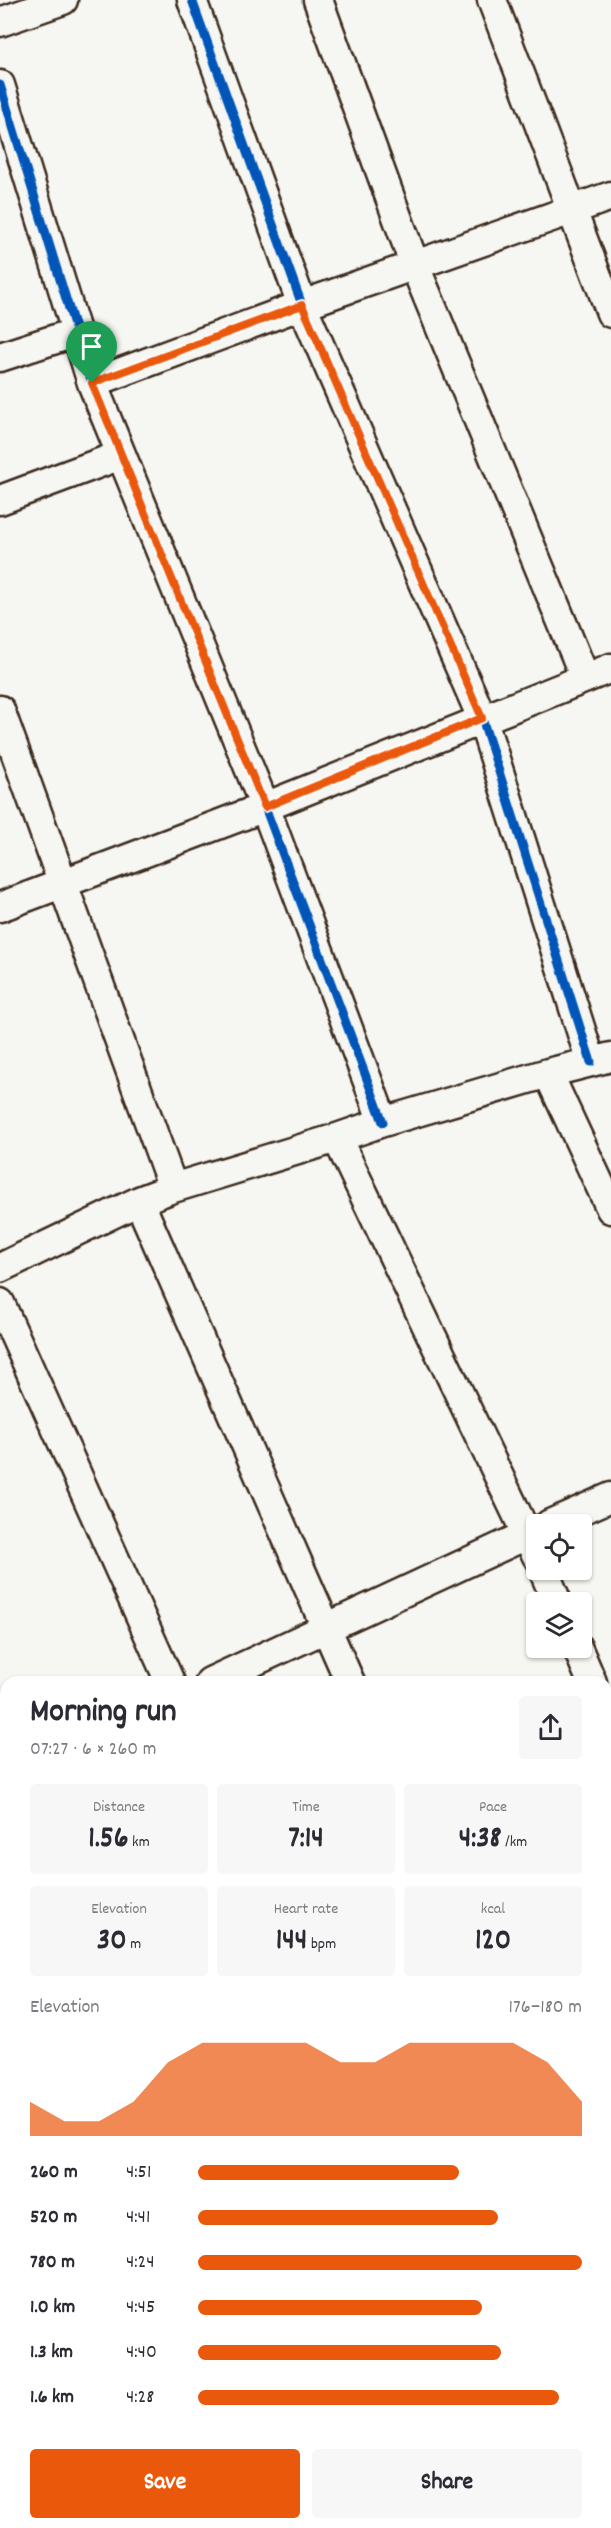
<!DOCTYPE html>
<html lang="en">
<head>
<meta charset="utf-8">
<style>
	:root { --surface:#fff; --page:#f7f7f7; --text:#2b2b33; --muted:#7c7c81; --accent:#ea580c }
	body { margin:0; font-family:Dekko,sans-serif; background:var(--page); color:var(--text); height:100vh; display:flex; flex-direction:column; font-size:22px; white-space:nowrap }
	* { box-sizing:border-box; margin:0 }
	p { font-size:20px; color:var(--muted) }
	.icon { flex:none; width:33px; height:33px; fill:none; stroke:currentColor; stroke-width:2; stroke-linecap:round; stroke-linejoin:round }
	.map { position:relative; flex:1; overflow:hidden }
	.drawer { position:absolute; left:0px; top:1676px; width:612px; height:854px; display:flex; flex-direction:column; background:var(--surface); border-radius:18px 18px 0 0; box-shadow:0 2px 4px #0004 }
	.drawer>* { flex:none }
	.fabs { position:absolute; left:526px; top:1514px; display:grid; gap:12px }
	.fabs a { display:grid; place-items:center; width:66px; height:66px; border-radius:6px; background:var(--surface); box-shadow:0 2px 4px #0004; font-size:30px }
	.pin { position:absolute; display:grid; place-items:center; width:51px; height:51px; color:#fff; margin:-62px -26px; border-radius:50% 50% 50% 0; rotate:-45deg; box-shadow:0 0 6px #0007 }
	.pin .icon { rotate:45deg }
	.round { display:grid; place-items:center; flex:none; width:63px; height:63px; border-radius:6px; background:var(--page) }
	.headline { display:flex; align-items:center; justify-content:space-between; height:102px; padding:0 30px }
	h1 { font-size:33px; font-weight:800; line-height:45px }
	.stats { display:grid; grid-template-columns:repeat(3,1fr); gap:9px; height:102px; padding:6px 30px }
	.stats div { display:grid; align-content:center; border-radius:6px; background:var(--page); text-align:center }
	.stats b { font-size:30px; font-weight:800 }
	.stats small { font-size:16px; font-weight:400 }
	.stats p { font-size:16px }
	.chart { height:168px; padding:12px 30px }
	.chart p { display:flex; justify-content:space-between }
	.chart svg { width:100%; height:108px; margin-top:6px; fill:var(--accent); opacity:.7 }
	.cta { display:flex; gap:12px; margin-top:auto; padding:12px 30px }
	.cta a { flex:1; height:69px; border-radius:6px; background:var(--accent); color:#fff; font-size:24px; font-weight:800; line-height:69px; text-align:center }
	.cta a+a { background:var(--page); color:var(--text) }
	ul { padding:0 30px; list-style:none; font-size:20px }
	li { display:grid; grid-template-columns:96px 72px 1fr; align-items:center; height:45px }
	li i { height:15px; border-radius:8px; background:var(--accent) }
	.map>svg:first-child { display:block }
	.built { fill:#f7e6de }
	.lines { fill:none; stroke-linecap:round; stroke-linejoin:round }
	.minor-casing { stroke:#3b2a1e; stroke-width:33 }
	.minor { stroke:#f6f6f2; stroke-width:28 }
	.cycleway-casing { stroke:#f6f6f2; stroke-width:13 }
	.cycleway { stroke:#0057b8; stroke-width:9 }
	.route-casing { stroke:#fff; stroke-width:12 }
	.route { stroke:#ea580c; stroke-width:8 }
</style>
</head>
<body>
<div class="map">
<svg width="611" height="2528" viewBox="0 0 611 2528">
	<rect width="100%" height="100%" fill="#f6f6f2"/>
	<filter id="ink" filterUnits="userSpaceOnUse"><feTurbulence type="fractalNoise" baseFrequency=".0167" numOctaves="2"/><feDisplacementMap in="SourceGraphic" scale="12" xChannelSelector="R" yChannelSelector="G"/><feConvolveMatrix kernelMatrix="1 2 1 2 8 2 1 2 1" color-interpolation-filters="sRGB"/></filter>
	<g filter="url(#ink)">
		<path class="built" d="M6,2229V2523H132L121,2528H0V2232Z"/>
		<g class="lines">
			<g class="minor-casing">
				<path id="minor" d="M192,0L302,305L482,718L591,1062
					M318,0L415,266L585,678
					M492,0L611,313
					M0,22L63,0
					M0,85L92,383L265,807L383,1122
					M0,357L74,333
					M92,383L302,305L611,196
					M0,500L121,455
					M0,710L173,1188
					M0,907L265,807L611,668
					M548,1073L611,1209
					M337,1138L537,1556
					M139,1201L350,1682
					M0,1268L139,1201L173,1188L337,1138L383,1122L548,1073L611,1057
					M0,1303L170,1682
					M550,1524L611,1497
					M543,1569L557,1602
					M577,1647L592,1682
					M210,1682L537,1530
					M606,1713L611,1725
					M0,1784L6,1781
					M0,1925L6,1939
					M606,1938L611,1936
					M0,2201L6,2198
					M606,2341L611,2338
					M266,2523L269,2528
					M580,2523L582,2528
					M200,2528L211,2523"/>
			</g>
			<use href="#minor" class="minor"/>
			<g class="cycleway-casing">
				<path id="cycleway" d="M192,0L302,305L482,718L591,1062
					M0,85L92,383L265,807L383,1122"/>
			</g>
			<use href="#cycleway" class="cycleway"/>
		</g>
	</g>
	<g class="lines" filter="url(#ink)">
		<g class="route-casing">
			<path id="route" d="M302,305L482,718L265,807L92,383Z"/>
		</g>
		<use href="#route" class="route"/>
	</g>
</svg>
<div class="fabs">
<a><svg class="icon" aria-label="locate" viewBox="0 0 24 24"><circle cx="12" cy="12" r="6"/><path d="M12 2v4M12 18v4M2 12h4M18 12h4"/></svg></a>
<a><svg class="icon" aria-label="layers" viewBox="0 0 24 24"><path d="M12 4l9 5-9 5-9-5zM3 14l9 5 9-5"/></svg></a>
</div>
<div class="pin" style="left:92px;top:383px;background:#1e9e55"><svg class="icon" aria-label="arrive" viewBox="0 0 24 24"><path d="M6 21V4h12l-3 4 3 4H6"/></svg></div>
<section class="drawer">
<div class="headline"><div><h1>Morning run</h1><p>07:27 · 6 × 260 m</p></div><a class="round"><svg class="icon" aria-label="share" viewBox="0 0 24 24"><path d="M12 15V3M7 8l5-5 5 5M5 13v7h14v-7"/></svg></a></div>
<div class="stats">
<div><p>Distance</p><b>1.56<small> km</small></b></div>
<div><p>Time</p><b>7:14</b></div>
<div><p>Pace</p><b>4:38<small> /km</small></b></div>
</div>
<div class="stats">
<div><p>Elevation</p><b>30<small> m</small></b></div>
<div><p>Heart rate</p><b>144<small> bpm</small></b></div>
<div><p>kcal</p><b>120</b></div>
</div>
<div class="chart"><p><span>Elevation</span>176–180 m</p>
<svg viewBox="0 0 160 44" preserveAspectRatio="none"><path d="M0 44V30L10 38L20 38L30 30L40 14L50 6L60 6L70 6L80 6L90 14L100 14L110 6L120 6L130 6L140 6L150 14L160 30V44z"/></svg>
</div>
<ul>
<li><b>260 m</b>4:51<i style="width:68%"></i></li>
<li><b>520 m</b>4:41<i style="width:78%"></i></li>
<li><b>780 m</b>4:24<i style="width:100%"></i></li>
<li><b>1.0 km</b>4:45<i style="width:74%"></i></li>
<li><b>1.3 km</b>4:40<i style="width:79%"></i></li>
<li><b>1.6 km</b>4:28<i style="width:94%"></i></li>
</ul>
<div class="cta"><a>Save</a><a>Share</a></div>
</section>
</div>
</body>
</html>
